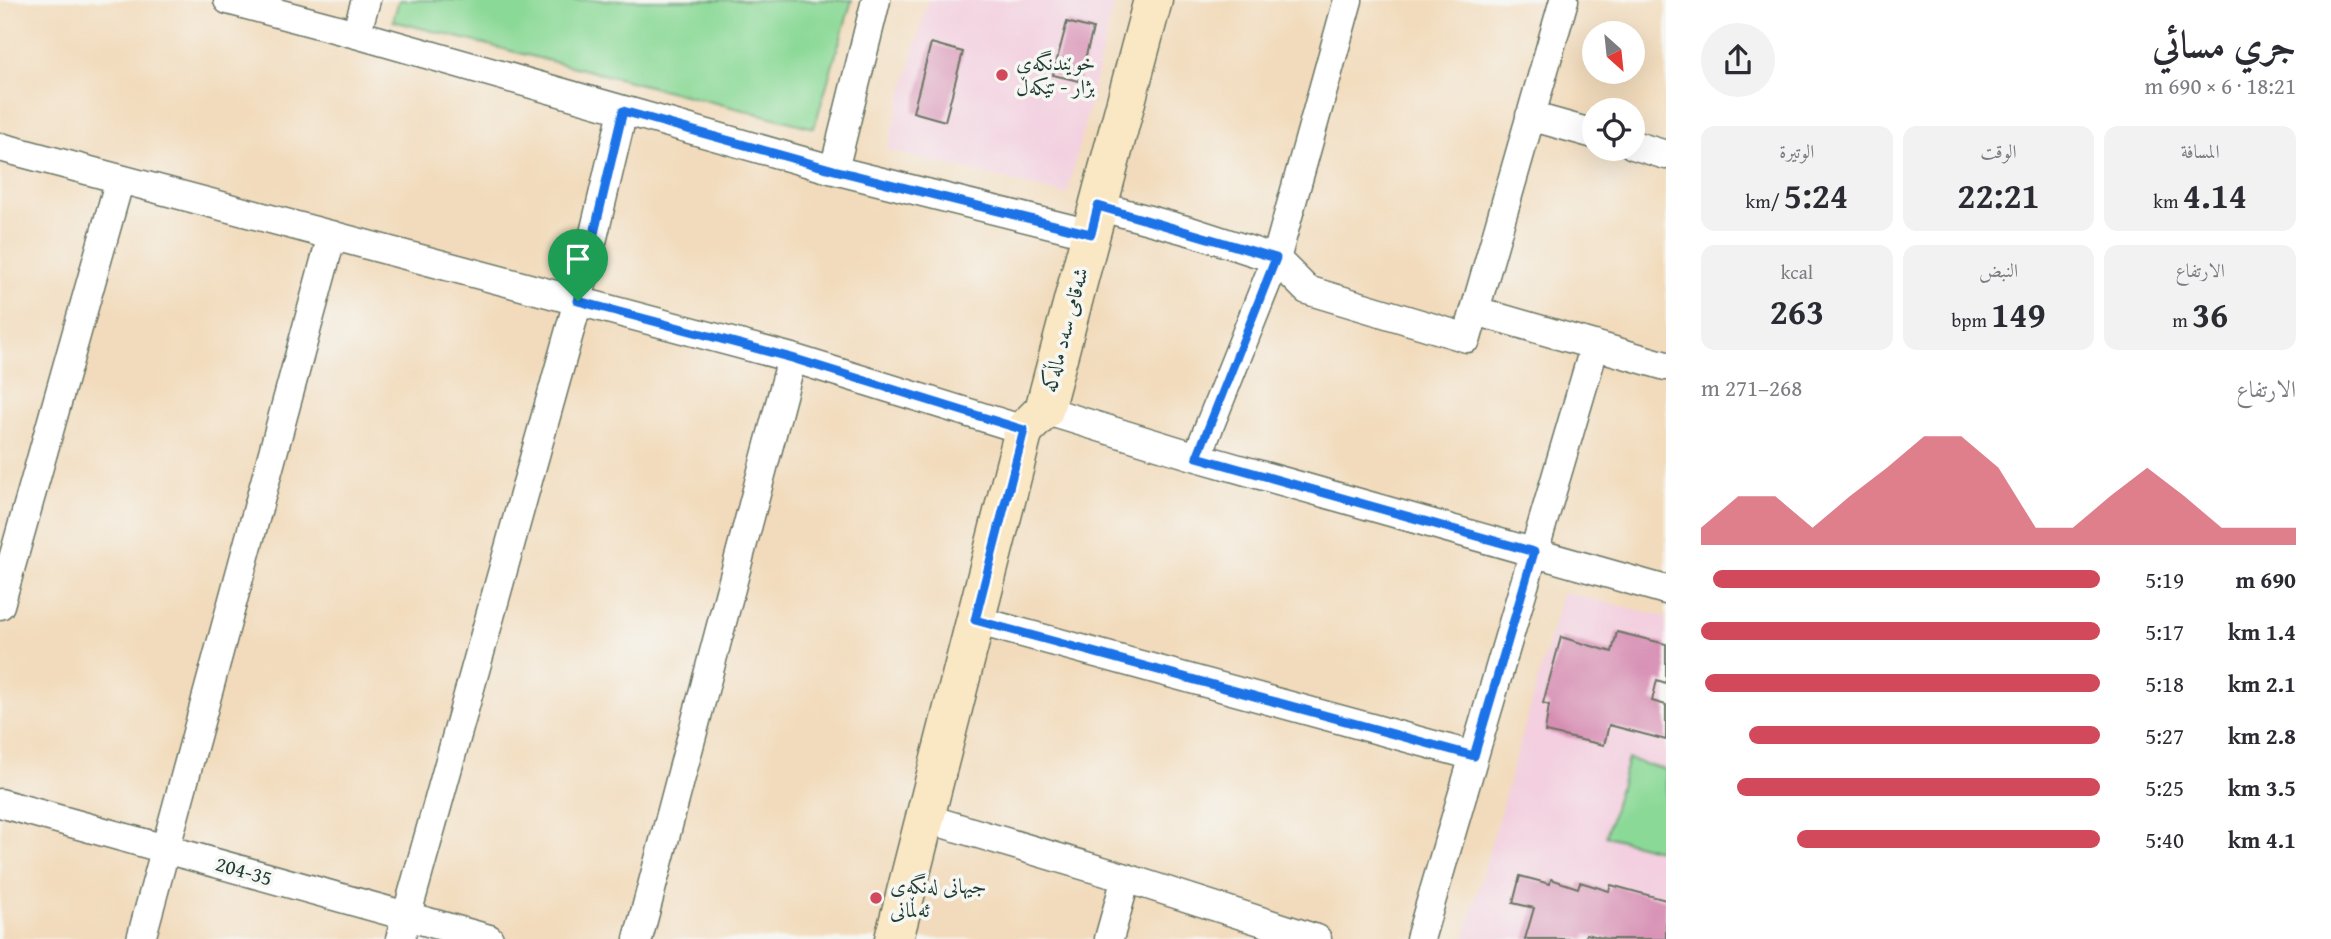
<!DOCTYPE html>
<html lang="ar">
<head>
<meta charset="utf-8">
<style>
	:root { --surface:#fff; --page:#f2f2f3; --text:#2b2b33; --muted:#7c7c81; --accent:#d1495b }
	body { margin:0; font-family:"Gentium Book Plus",Amiri,serif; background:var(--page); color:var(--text); direction:rtl; height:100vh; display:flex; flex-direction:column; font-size:26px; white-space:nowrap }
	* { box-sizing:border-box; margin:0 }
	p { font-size:23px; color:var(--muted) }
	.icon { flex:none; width:38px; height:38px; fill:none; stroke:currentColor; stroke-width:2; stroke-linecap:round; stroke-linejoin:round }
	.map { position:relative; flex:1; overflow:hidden; direction:ltr }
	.side { display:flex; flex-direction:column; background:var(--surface); width:665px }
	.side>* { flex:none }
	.needle { width:46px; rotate:153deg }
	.fabs { position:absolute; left:1582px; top:21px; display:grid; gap:14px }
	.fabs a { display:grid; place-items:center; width:63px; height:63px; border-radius:50%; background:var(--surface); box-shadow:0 7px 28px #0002; font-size:35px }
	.pin { position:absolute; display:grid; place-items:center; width:60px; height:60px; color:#fff; margin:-72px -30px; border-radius:50% 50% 50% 0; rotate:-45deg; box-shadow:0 0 7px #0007 }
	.pin .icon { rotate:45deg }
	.round { display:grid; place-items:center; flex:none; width:74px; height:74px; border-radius:37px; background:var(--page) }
	.overview { display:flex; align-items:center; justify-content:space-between; height:119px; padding:0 35px }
	h1 { font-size:38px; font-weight:800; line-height:52px }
	.figures { display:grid; grid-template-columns:repeat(3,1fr); gap:10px; height:119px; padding:7px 35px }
	.figures div { display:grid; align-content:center; border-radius:14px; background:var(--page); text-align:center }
	.figures b { font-size:35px; font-weight:800 }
	.figures small { font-size:19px; font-weight:400 }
	.figures p { font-size:19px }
	.chart { height:196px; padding:14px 35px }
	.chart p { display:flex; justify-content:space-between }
	.chart svg { width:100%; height:126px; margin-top:7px; fill:var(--accent); opacity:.7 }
	ul { padding:0 35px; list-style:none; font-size:23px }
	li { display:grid; grid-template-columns:112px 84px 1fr; align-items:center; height:52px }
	li i { height:18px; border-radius:9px; background:var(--accent) }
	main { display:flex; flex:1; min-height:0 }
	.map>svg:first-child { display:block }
	.built { fill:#f3cfdf }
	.green { fill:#8bd997; stroke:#558b66; stroke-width:2 }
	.building { fill:#d78eb3 }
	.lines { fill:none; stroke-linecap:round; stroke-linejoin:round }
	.street-casing { stroke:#697464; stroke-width:31 }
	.secondary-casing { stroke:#697464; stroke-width:41 }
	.street { stroke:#fff; stroke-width:28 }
	.secondary { stroke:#fae7c3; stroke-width:38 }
	.route-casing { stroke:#fff; stroke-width:14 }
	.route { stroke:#1a73e8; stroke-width:9 }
	.poi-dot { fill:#d1495b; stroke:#f6f6f2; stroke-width:2.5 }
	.labels { text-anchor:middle; stroke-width:7; stroke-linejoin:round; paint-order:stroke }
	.poi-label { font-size:21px; fill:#1f3d34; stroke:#f6f6f2; text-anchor:start }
	.street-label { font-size:21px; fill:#1f3d34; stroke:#f6f6f2 }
</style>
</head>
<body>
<main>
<section class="side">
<div class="overview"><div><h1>جري مسائي</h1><p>18:21 · 6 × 690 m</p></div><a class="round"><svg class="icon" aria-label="share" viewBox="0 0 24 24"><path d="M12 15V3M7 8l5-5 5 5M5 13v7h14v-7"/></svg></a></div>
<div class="figures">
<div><p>المسافة</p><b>4.14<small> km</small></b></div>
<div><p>الوقت</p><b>22:21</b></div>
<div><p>الوتيرة</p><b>5:24<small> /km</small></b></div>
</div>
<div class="figures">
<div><p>الارتفاع</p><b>36<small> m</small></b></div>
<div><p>النبض</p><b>149<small> bpm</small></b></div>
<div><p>kcal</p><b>263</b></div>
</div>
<div class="chart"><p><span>الارتفاع</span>268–271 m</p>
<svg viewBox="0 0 160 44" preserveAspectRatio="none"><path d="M0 44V38L10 27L20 27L30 38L40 27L50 17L60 6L70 6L80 17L90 38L100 38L110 27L120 17L130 27L140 38L150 38L160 38V44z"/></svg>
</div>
<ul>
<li><b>690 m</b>5:19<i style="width:97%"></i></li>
<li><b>1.4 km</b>5:17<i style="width:100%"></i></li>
<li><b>2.1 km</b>5:18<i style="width:99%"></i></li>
<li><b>2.8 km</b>5:27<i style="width:88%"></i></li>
<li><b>3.5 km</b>5:25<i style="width:91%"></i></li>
<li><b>4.1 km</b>5:40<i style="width:76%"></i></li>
</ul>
</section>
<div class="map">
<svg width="1666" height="939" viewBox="0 0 1666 939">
	<rect width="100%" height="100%" fill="#f6f6f2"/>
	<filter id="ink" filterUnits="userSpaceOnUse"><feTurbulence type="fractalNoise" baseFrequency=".0143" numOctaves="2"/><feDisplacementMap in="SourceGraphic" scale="14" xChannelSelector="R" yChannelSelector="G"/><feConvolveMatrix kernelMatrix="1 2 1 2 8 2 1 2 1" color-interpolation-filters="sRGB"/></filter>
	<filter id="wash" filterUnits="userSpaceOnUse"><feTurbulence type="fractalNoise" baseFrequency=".00686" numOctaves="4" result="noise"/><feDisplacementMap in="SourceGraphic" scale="28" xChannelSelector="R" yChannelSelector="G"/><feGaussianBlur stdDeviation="1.57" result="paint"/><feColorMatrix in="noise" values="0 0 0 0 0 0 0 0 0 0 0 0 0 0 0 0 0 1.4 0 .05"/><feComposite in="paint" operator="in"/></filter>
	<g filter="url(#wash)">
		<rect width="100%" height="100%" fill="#f2dbbc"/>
		<path class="built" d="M928,0H1115L1067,195L887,150Z
			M1563,592L1666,617V939H1464Z"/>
		<path class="green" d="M399,0H852L814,128L393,21Z
			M1628,759L1666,770V852L1606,836Z"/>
		<g id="blocks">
			<path class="building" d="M1067,22L1093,29L1079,81L1053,75Z
				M931,43L963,52L945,121L913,112Z
				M1617,632L1666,644V683L1657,680L1652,701L1666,705V740L1609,725L1604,745L1545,732L1549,705L1543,703L1561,637L1612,652Z
				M1520,876L1550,884L1551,879L1578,888L1580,882L1609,891L1611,885L1666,900V939H1608L1586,934L1585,939H1525L1534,908L1513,903Z"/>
		</g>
	</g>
	<g filter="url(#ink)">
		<use href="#blocks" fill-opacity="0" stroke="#697464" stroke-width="2"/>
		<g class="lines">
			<g class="street-casing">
				<path id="street" d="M228,0L356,34L834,170L1091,234
					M356,34L366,0
					M1530,116L1594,134
					M1633,145L1666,155
					M0,147L792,358L1024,430
					M834,170L876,0
					M1098,206L1193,232L1276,259L1307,290L1467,338L1564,0
					M1476,311L1666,366
					M1044,410L1197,457L1666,590
					M1197,457L1276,259L1348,0
					M0,605L120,179
					M975,620L1474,756
					M0,803L489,939
					M925,818L1126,878L1317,939
					M141,939L332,235
					M400,939L578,301L623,111
					M638,939L792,358
					M1109,939L1126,878
					M1420,939L1595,345"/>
			</g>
			<g class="secondary-casing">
				<path id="secondary" d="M894,939L1024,430L1044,410L1153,0"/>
			</g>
			<use href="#street" class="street"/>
			<use href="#secondary" class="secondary"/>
		</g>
	</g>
	<g class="lines" filter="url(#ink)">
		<g class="route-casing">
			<path id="route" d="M623,111L834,170L1091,234L1098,206L1276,258L1197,457L1534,552L1474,756L975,620L1024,430L792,358L578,301Z"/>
		</g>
		<use href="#route" class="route"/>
	</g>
	<g class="poi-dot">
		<circle cx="1002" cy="75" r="7"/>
		<circle cx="876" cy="898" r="7"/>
	</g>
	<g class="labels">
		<g class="poi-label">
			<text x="1016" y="70">خوێندنگەی<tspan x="1016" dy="24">بژار - تێکەڵ</tspan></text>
			<text x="890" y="893">جیهانی لەنگەی<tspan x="890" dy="24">ئەڵمانی</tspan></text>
		</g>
		<g class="street-label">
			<text transform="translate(1065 330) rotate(-75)" y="7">شەقامی سەد ماڵەکە</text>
			<text transform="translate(244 871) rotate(16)" y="7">204-35</text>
		</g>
	</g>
</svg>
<div class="fabs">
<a><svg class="needle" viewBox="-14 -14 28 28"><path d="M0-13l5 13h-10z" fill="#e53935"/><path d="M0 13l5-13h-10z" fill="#7c7c81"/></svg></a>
<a><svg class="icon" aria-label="locate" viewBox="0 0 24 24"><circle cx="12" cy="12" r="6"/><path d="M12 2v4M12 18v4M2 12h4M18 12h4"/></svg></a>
</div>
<div class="pin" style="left:578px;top:301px;background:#1e9e55"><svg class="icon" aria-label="arrive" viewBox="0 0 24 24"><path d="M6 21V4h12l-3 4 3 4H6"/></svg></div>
</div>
</main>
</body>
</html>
